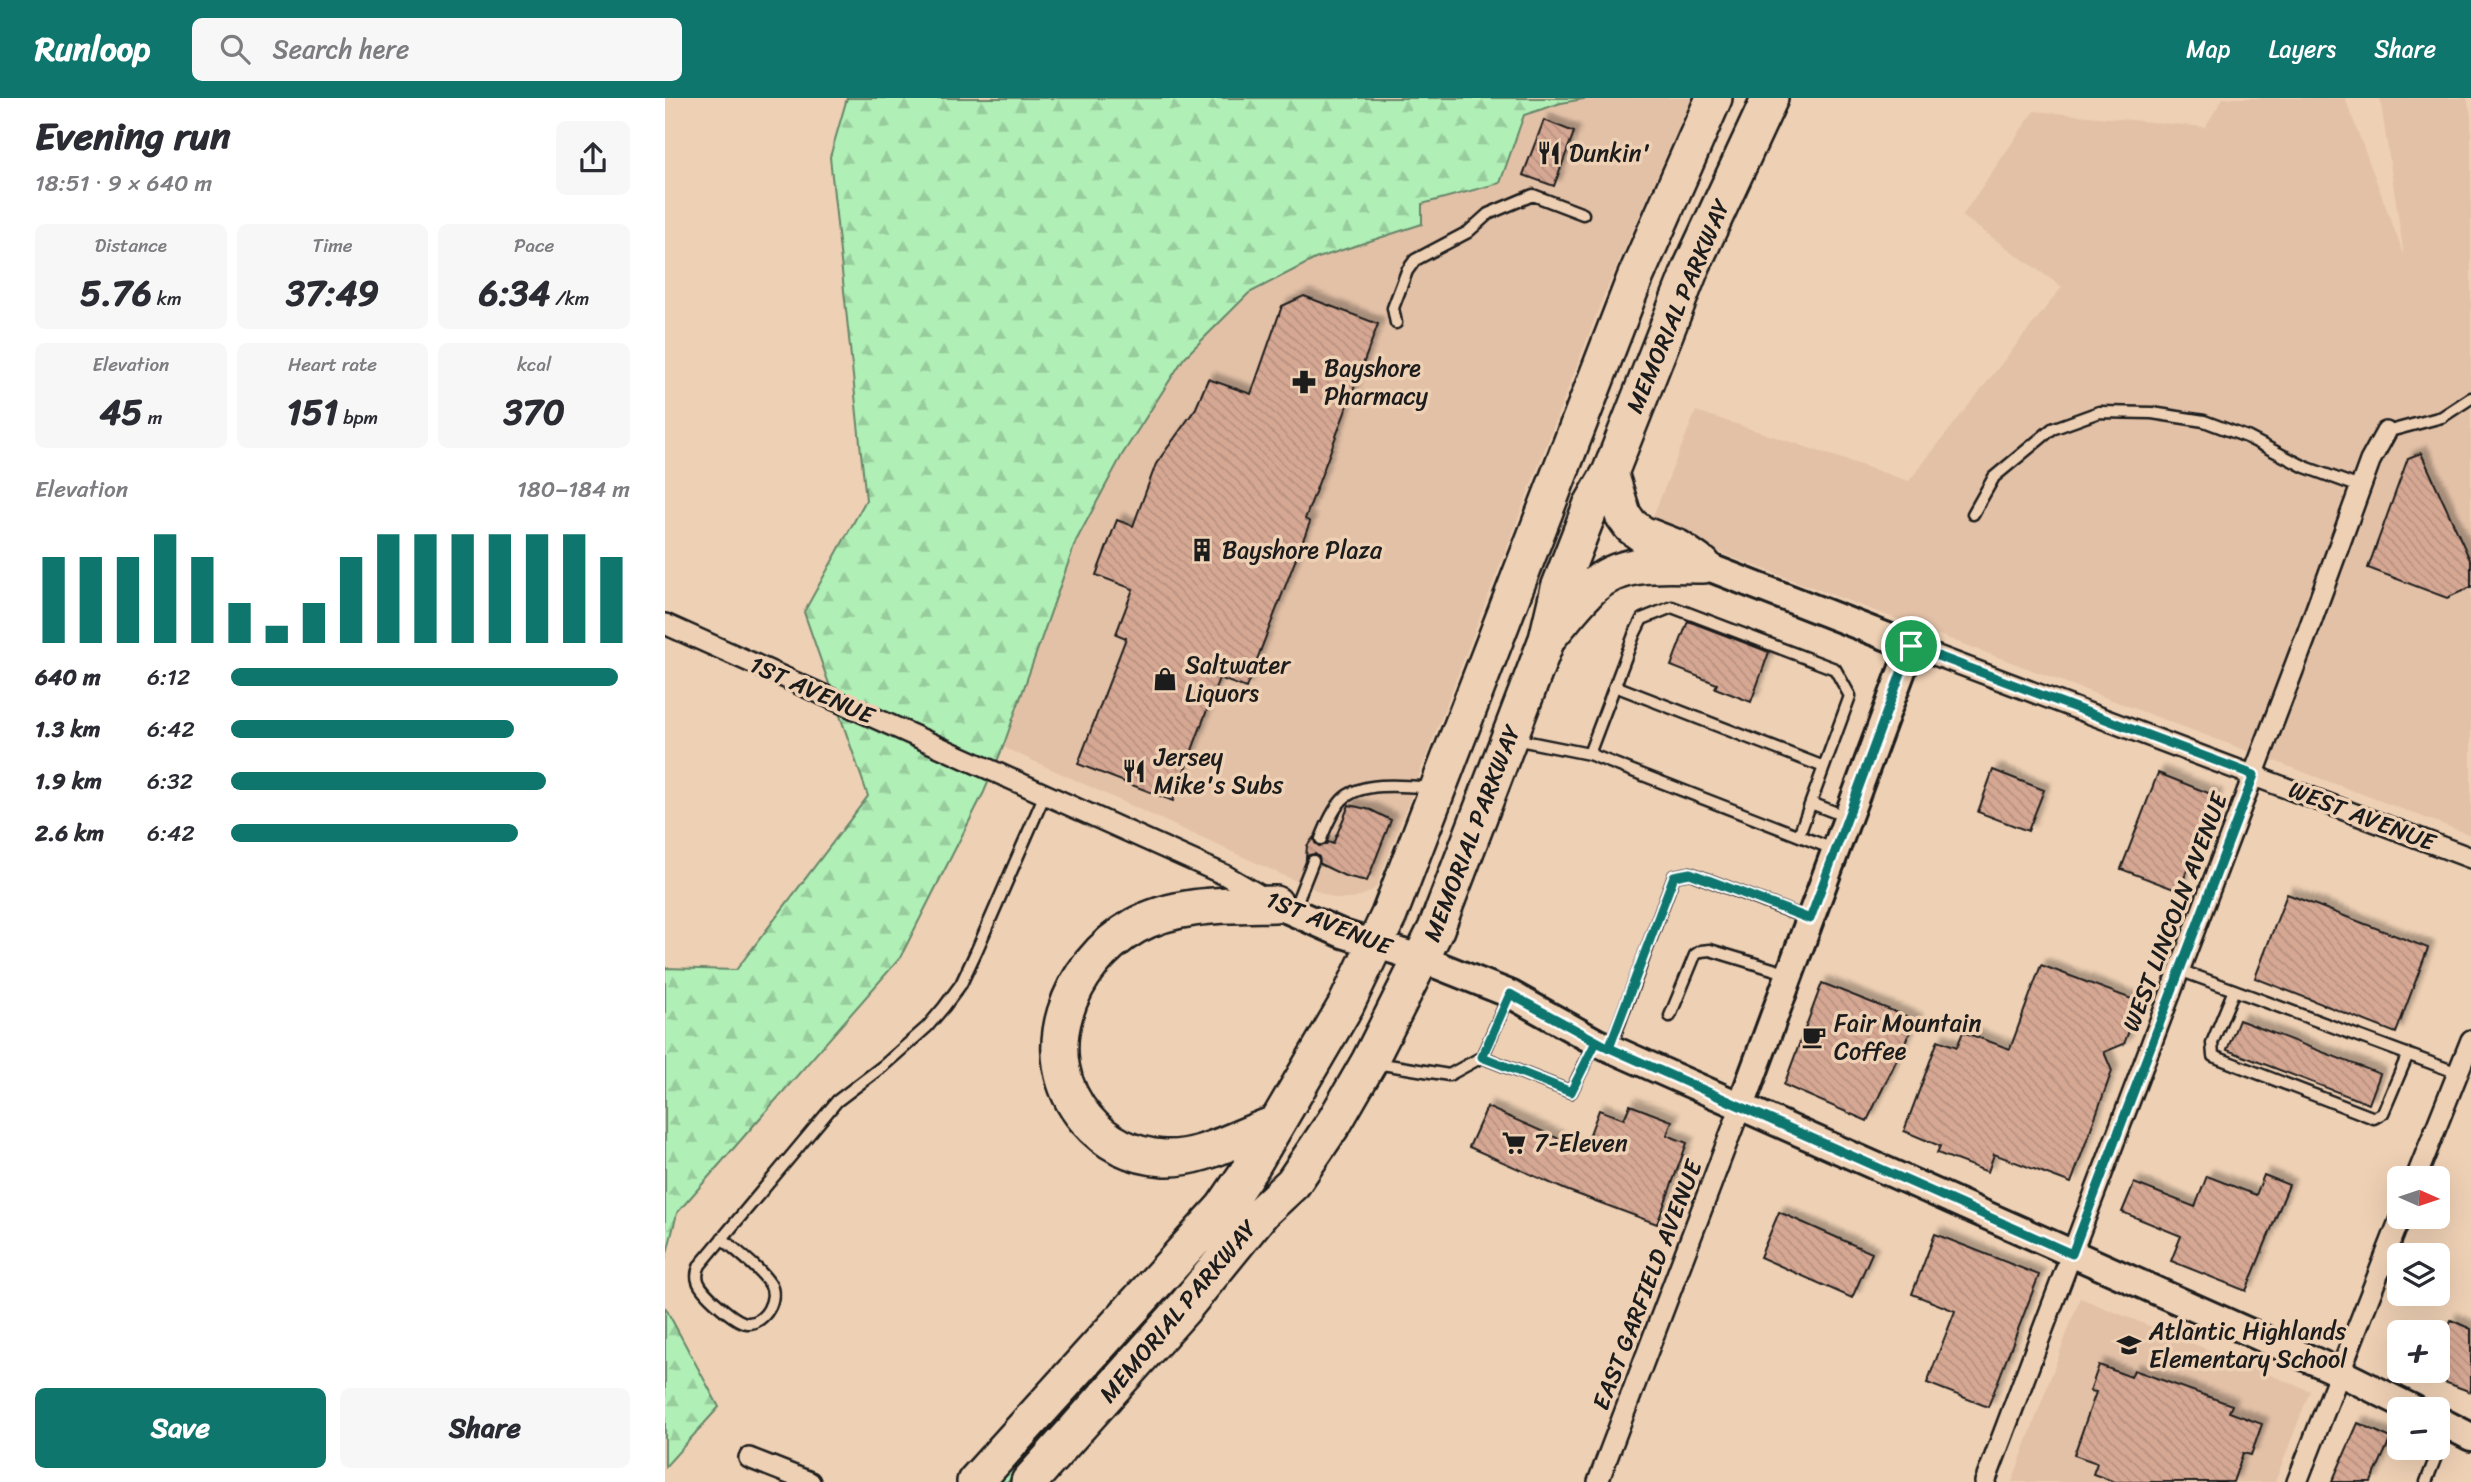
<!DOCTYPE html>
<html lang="en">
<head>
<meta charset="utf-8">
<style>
	:root { --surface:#fff; --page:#f7f7f7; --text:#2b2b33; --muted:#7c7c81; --accent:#0f766e }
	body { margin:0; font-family:Sriracha,sans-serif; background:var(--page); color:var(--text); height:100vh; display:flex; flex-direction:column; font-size:26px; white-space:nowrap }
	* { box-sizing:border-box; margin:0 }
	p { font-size:23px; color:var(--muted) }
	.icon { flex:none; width:38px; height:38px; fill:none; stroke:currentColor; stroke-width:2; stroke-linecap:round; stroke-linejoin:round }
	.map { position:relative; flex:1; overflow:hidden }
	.sheet { display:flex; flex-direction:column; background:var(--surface); width:665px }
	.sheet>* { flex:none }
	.needle { width:46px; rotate:93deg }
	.controls { position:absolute; left:1722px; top:1068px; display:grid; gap:14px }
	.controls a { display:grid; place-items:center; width:63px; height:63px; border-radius:10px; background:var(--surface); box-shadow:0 7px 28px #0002; font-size:35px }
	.pin { position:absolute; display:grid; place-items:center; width:60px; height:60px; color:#fff; margin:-30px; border:4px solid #fff; border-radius:50%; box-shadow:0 2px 7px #0007 }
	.round { display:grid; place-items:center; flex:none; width:74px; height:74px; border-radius:10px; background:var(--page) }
	.headline { display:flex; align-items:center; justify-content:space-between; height:119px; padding:0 35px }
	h1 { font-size:38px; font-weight:700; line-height:52px }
	.stats { display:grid; grid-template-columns:repeat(3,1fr); gap:10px; height:119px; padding:7px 35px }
	.stats div { display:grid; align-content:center; border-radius:10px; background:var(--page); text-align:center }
	.stats b { font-size:35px; font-weight:700 }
	.stats small { font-size:19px; font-weight:400 }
	.stats p { font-size:19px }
	.chart { height:196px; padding:14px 35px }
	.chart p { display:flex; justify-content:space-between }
	.chart svg { width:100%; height:126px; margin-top:7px; stroke:var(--accent); stroke-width:6 }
	.primary-button { display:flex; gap:14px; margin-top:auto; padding:14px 35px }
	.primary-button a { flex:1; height:80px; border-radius:10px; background:var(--accent); color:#fff; font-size:28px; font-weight:700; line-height:80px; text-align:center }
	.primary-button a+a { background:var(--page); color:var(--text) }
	ul { padding:0 35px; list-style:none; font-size:23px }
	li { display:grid; grid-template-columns:112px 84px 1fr; align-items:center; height:52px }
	li i { height:18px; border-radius:9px; background:var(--accent) }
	header { display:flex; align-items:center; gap:42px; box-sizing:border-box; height:98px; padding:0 35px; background:var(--accent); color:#fff }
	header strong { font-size:33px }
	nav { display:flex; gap:38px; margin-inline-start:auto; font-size:24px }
	.search { width:490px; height:63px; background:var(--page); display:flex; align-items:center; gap:18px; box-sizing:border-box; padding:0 24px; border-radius:10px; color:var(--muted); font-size:26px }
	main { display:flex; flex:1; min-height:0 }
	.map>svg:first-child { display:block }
	.built { fill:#e3c1a7 }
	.grass { fill:#b0efb6; stroke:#668669; stroke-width:2 }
	.forest { fill:url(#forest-firs); stroke:#668669; stroke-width:2 }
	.building { fill:url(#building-back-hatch); stroke:#1c1c1c; stroke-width:2; filter:url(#shadow) }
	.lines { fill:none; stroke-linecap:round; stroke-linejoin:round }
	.lane-casing { stroke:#1c1c1c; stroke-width:15 }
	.street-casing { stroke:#1c1c1c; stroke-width:24 }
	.secondary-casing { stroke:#1c1c1c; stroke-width:32 }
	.highway-casing { stroke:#1c1c1c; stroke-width:40 }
	.lane { stroke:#eed0b4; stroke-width:10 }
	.street { stroke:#eed0b4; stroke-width:19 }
	.secondary { stroke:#eed0b4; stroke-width:26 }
	.highway { stroke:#eed0b4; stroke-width:35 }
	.route-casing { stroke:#fff; stroke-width:14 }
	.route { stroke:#0f766e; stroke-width:9 }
	.labels { text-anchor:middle; stroke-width:7; stroke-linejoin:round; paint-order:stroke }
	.poi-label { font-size:24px; fill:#1c1c1c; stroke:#eed0b4; text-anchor:start }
	.street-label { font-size:24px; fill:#1c1c1c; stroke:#eed0b4 }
</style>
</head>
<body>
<header>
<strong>Runloop</strong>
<div class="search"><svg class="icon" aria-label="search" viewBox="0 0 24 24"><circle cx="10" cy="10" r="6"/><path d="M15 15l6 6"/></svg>Search here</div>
<nav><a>Map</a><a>Layers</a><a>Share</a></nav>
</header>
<main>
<section class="sheet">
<div class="headline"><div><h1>Evening run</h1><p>18:51 · 9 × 640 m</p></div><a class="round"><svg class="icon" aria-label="share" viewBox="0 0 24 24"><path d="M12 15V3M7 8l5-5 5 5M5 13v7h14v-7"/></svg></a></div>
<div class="stats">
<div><p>Distance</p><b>5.76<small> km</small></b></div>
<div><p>Time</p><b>37:49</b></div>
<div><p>Pace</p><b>6:34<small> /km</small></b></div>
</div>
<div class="stats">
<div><p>Elevation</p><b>45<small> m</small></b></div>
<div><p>Heart rate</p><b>151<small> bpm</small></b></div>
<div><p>kcal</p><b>370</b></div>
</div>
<div class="chart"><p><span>Elevation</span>180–184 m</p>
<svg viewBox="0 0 160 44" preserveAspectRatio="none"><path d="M5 44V14M15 44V14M25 44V14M35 44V6M45 44V14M55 44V30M65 44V38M75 44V30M85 44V14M95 44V6M105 44V6M115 44V6M125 44V6M135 44V6M145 44V6M155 44V14"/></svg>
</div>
<ul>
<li><b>640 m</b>6:12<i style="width:97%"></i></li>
<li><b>1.3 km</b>6:42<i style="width:71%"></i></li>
<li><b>1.9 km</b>6:32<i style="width:79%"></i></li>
<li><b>2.6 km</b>6:42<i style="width:72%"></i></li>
</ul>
<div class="primary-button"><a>Save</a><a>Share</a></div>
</section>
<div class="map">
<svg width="1806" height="1384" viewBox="0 0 1806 1384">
	<defs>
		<pattern id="forest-firs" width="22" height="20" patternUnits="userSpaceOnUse" patternTransform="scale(1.75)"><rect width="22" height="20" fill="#b0efb6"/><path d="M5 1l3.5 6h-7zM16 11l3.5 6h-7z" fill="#97cc9c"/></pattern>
		<pattern id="building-back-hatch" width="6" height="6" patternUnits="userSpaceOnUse" patternTransform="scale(1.75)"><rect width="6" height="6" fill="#d6a894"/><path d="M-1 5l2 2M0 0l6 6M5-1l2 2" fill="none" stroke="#b7907f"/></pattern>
		<filter id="shadow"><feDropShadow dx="6" dy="-6" stdDeviation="2" flood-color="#0004"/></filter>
	</defs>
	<rect width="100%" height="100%" fill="#eed0b4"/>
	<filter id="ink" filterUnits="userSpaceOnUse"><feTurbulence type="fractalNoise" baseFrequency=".0143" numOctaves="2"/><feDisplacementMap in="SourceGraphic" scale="14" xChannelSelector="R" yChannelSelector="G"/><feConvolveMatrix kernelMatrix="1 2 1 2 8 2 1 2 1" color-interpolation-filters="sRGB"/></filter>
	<g filter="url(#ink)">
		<path class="built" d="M924,0H1027L940,195L711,789L705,794L688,801H672L657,795L338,649L411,443L457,357L519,260L584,195L650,161L757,126V106L835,85L859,17L896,5Z
			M1558,0H1680L1739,157L1715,0H1802L1806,17V737L984,428L1031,313L1244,383L1397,189L1297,118L1369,13L1540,29Z
			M1415,1200L1645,1293L1610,1384H1347Z"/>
		<path class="grass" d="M506,1194L511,1199L343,1384H333Z"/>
		<path class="forest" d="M182,0H924L896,5L859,17L835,85L757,106V126L650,161L584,195L519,260L457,357L411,443L338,649L319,694L235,860L12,1115L0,1163V870L71,872L203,698L139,514L201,402L165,59Z
			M0,1209L54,1309L0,1369Z"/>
		<path class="building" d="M879,22L909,34L889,88L858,77Z
			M639,198L713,226L640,421L645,424L581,590L554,580L508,703L413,666L461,540L451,536L468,491L431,477L452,422L468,428L491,366L531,310L543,281L586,296L617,208Z
			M1756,355L1806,464V489L1782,500L1703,470L1743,360Z
			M1023,523L1104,554L1086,604L1050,590L1052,586L1006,568Z
			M1328,672L1379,692L1363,733L1313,714Z
			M1493,675L1551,698L1514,793L1456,771Z
			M684,707L706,712L726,722L702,783L680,778L655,766L654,759L650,756L644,757L641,760L642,748L649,739L650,745L654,748L660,747L663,744L668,746Z
			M1622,796L1763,850L1731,935L1590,880Z
			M1376,867L1475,904L1459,946L1439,954L1447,973L1406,1085L1329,1056L1323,1074L1272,1055L1275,1048L1239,1033L1273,942L1292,949L1298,934L1345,951Z
			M1157,885L1251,922L1202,1023L1119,987Z
			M1574,922L1715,976L1704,1006L1562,952Z
			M965,1007L1007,1023L1002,1037L1022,1045L992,1126L901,1092L804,1049L822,1009L919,1052L934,1012L959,1021Z
			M1599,1077L1624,1087L1581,1193L1506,1163L1516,1138L1457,1114L1469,1085L1530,1109L1542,1078L1591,1097Z
			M1114,1114L1207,1155L1187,1200L1095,1159Z
			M1270,1136L1374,1177L1323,1309L1262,1285L1290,1213L1247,1196Z
			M1786,1222L1806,1231V1294L1766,1279L1769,1272H1773V1260Z
			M1434,1267L1466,1279L1469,1272L1567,1307L1564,1314L1597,1326L1586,1357L1578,1355L1568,1384H1450L1428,1376L1432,1365L1409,1357L1431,1294L1425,1293Z
			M1693,1325L1726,1340L1706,1384H1667Z"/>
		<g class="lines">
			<g class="lane-casing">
				<path id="lane" d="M731,225L728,210L742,173L750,162L803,134L823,116L868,97L918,116
					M1721,334L1777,319L1806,300
					M1308,416L1329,379L1387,331L1434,314L1487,315L1539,323L1582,339L1640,369L1695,389
					M950,588L1159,669
					M849,641L924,656L1168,751
					M924,656L969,537L977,521L1007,509L1170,571L1185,598L1134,737
					M1146,705L1182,719
					M656,741C661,728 667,713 677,702C696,682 743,688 768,690
					M629,811L648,763
					M1514,872L1569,892
					M1005,918L1030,857L1036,853L1045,852L1124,876
					M945,950L1009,778L1025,775L1144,821
					M1743,956L1718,1015L1709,1020L1548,958L1547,945L1569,892L1793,975
					M817,959L845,896
					M711,965L784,977L817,959L906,994L930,945
					M57,1140C71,1153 95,1170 105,1186C114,1200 100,1226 82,1225C70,1224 36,1194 33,1183C31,1177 32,1173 35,1167L172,1003L218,968L262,929L279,909L296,886L311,854L380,696
					M1761,1384L1783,1328"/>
			</g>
			<g class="street-casing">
				<path id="street" d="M0,526L560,777L603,802
					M1246,548L1806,760
					M1751,1080L1806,942
					M84,1360L145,1384
					M933,1384L1076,1008
					M1320,1384L1640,541L1705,363L1721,334
					M1632,1384L1736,1118"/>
			</g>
			<g class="secondary-casing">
				<path id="secondary" d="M1038,467L1246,548L1076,1008
					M610,806L678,836L757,861L845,896L931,944L1674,1274L1749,1311
					M1773,1322L1806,1339"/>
			</g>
			<g class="highway-casing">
				<path id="highway" d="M945,375L958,417L966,428L977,436L1013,450L1033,464
					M884,538C898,522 912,503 928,488C958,461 1001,467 1038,467
					M610,1026C574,1038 537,1062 499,1060C468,1058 441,1045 421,1021C367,958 403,866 470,828C512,805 563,807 610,806
					M310,1384L558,1110L588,1066L639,979L681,907L724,817L970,180L1049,0
					M364,1384L519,1210L597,1114L628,1085L670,1023L704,964L771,831L882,541L894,490L926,408L945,375L1026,170L1105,0"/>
			</g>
			<use href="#lane" class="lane"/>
			<use href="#street" class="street"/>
			<use href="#secondary" class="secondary"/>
			<use href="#highway" class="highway"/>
		</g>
	</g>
	<g class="lines" filter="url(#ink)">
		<g class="route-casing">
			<path id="route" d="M1246,548L1145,821L1025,775L1009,778L944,950L845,896L817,959L906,994L931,944L1407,1156L1589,677L1246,548"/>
		</g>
		<use href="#route" class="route"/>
	</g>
	<defs>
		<g id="restaurant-bare" transform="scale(1.89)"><path d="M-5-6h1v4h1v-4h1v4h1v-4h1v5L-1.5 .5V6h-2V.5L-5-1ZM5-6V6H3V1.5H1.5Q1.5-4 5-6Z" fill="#1c1c1c" stroke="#eed0b4" stroke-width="2.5" paint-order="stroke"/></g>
		<g id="pharmacy-bare" transform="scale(1.89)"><path d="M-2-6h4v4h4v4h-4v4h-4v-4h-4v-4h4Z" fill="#1c1c1c" stroke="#eed0b4" stroke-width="2.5" paint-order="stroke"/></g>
		<g id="building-bare" transform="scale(1.89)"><path d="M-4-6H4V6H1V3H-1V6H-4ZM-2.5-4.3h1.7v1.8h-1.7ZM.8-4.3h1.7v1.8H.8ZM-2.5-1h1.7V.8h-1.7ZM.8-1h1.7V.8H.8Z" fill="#1c1c1c" stroke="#eed0b4" stroke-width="2.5" paint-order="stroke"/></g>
		<g id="shop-bare" transform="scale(1.89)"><path d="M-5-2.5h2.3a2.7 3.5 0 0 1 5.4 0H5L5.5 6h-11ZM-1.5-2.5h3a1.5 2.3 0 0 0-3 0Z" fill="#1c1c1c" stroke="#eed0b4" stroke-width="2.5" paint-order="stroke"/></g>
		<g id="cafe-bare" transform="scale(1.89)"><path d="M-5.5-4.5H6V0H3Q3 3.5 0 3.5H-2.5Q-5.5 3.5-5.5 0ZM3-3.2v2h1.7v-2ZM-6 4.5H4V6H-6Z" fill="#1c1c1c" stroke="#eed0b4" stroke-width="2.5" paint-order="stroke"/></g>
		<g id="supermarket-bare" transform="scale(1.89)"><path d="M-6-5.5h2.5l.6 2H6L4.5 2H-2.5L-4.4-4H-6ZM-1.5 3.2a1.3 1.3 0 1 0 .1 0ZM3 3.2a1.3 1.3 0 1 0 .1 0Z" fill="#1c1c1c" stroke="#eed0b4" stroke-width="2.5" paint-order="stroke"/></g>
		<g id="school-bare" transform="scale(1.89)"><path d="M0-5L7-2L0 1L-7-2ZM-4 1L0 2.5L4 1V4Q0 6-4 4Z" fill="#1c1c1c" stroke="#eed0b4" stroke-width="2.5" paint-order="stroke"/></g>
	</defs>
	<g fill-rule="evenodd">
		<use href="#restaurant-bare" x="884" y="55"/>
		<use href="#pharmacy-bare" x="639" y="284"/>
		<use href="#building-bare" x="537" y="452"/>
		<use href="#shop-bare" x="500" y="581"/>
		<use href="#restaurant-bare" x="469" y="673"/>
		<use href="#cafe-bare" x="1149" y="939"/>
		<use href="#supermarket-bare" x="849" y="1045"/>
		<use href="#school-bare" x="1464" y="1247"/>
	</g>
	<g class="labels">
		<g class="poi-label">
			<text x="904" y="63">Dunkin'</text>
			<text x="659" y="278">Bayshore<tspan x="659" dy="28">Pharmacy</tspan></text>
			<text x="557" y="460">Bayshore Plaza</text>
			<text x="520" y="575">Saltwater<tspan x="520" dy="28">Liquors</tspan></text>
			<text x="489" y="667">Jersey<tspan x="489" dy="28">Mike's Subs</tspan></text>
			<text x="1169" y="933">Fair Mountain<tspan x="1169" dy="28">Coffee</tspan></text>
			<text x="869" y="1053">7-Eleven</text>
			<text x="1484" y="1241">Atlantic Highlands<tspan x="1484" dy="28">Elementary School</tspan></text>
		</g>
		<g class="street-label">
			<text transform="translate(1013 208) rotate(-67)" y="8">MEMORIAL PARKWAY</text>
			<text transform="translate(147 592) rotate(24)" y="8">1ST AVENUE</text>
			<text transform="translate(1697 718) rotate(21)" y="8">WEST AVENUE</text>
			<text transform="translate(807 735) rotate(-69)" y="8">MEMORIAL PARKWAY</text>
			<text transform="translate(1510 814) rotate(-69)" y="8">WEST LINCOLN AVENUE</text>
			<text transform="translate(664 825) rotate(22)" y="8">1ST AVENUE</text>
			<text transform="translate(982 1187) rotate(-69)" y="8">EAST GARFIELD AVENUE</text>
			<text transform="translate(513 1213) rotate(-50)" y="8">MEMORIAL PARKWAY</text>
		</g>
	</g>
</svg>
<div class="controls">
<a><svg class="needle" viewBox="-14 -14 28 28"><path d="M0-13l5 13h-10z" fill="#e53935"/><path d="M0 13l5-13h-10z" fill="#7c7c81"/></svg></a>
<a><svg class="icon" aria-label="layers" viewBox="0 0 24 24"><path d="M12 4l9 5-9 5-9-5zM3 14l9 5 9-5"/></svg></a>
<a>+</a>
<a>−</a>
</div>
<div class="pin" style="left:1246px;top:548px;background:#1e9e55"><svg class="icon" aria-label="arrive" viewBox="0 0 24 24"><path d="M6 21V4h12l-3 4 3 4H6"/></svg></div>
</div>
</main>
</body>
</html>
